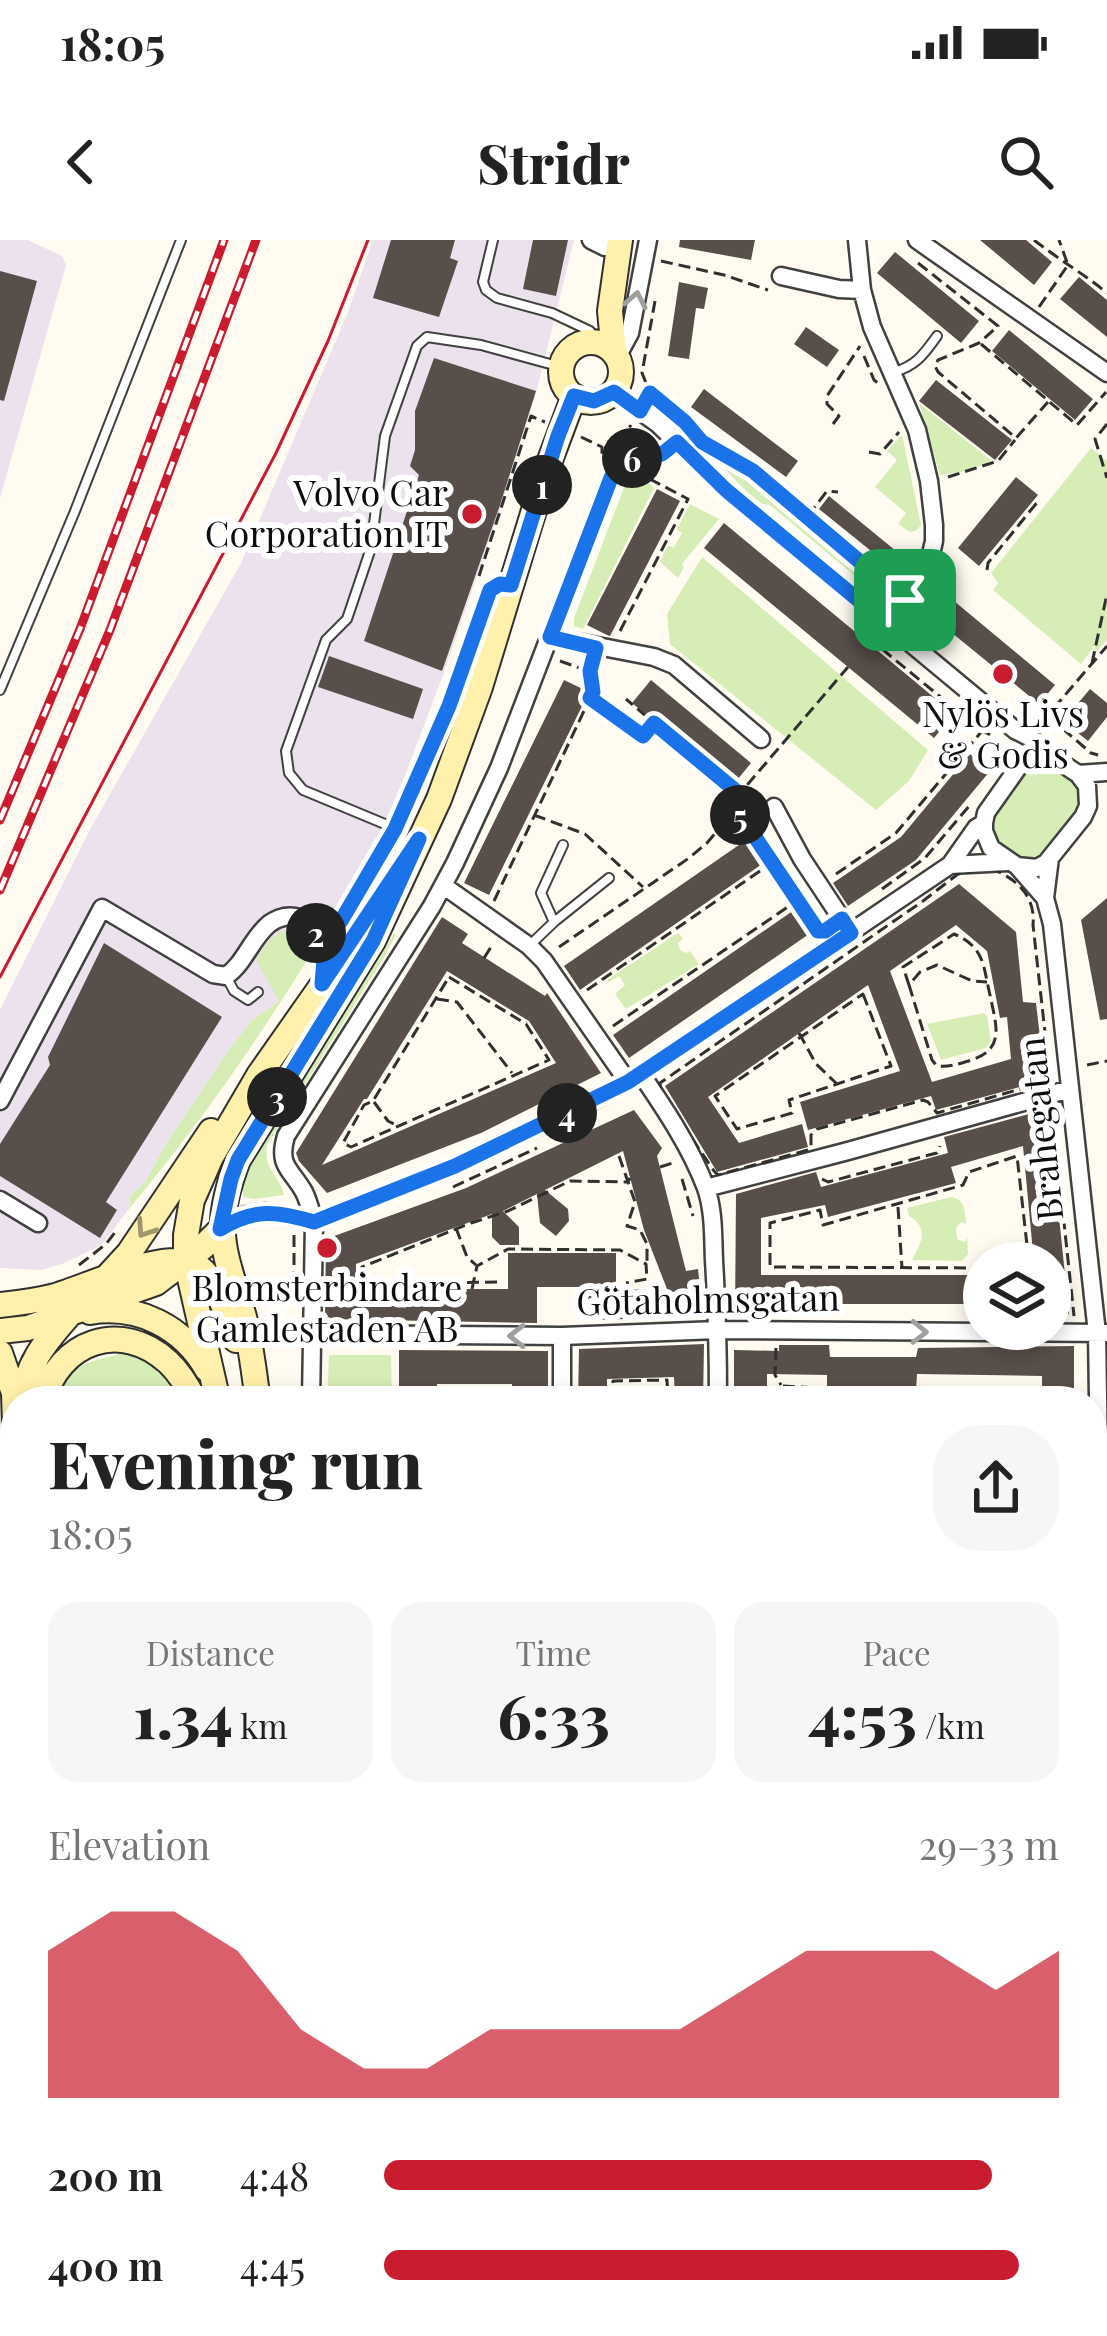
<!DOCTYPE html>
<html lang="en">
<head>
<meta charset="utf-8">
<style>
	:root { --surface:#fff; --page:#f6f6f6; --text:#222; --muted:#767676; --accent:#c91c2e }
	body { margin:0; font-family:"Playfair Display",serif; background:var(--page); color:var(--text); height:100vh; display:flex; flex-direction:column; font-size:45px; white-space:nowrap }
	* { box-sizing:border-box; margin:0 }
	p { font-size:39px; color:var(--muted) }
	.icon { flex:none; width:66px; height:66px; fill:none; stroke:currentColor; stroke-width:2; stroke-linecap:round; stroke-linejoin:round }
	.map { position:relative; flex:1; overflow:hidden }
	.details { position:absolute; left:0px; top:1146px; width:1107px; height:951px; display:flex; flex-direction:column; background:var(--surface); border-radius:48px 48px 0 0; box-shadow:0 6px 18px #0003 }
	.details>* { flex:none }
	.controls { position:absolute; left:963px; top:1002px; display:grid; gap:24px }
	.controls a { display:grid; place-items:center; width:108px; height:108px; border-radius:50%; background:var(--surface); box-shadow:0 6px 18px #0003; font-size:60px }
	.pin { position:absolute; display:grid; place-items:center; width:102px; height:102px; color:#fff; margin:-51px; border-radius:24px; box-shadow:0 6px 18px #0006 }
	.km { position:absolute; width:60px; height:60px; margin:-30px; border-radius:50%; background:#222; color:#fff; font-size:33px; line-height:60px; text-align:center }
	.round { display:grid; place-items:center; flex:none; width:126px; height:126px; border-radius:48px; background:var(--page) }
	.overview { display:flex; align-items:center; justify-content:space-between; height:204px; padding:0 48px }
	h1 { font-size:66px; font-weight:800; line-height:90px }
	.stats { display:grid; grid-template-columns:repeat(3,1fr); gap:18px; height:204px; padding:12px 48px }
	.stats div { display:grid; align-content:center; border-radius:30px; background:var(--page); text-align:center }
	.stats b { font-size:60px; font-weight:800 }
	.stats small { font-size:33px; font-weight:400 }
	.stats p { font-size:33px }
	.chart { height:336px; padding:24px 48px }
	.chart p { display:flex; justify-content:space-between }
	.chart svg { width:100%; height:216px; margin-top:12px; fill:var(--accent); opacity:.7 }
	ul { padding:0 48px; list-style:none; font-size:39px }
	li { display:grid; grid-template-columns:192px 144px 1fr; align-items:center; height:90px }
	li i { height:30px; border-radius:15px; background:var(--accent) }
	.status { display:flex; justify-content:space-between; align-items:center; height:84px; padding:0 60px; background:var(--surface); direction:ltr }
	.status svg { height:33px; fill:currentColor }
	header { display:flex; justify-content:space-between; align-items:center; height:156px; padding:0 48px; background:var(--surface); font-size:54px; font-weight:800 }
	.map>svg:first-child { display:block }
	.industrial { fill:#ece2ee }
	.green { fill:#d6edb6 }
	.building { fill:#584f4a; fill-rule:evenodd }
	.lines { fill:none; stroke-linecap:round; stroke-linejoin:round }
	.lane-casing { stroke:#414141; stroke-width:12 }
	.street-casing { stroke:#414141; stroke-width:21 }
	.secondary-casing { stroke:#303030; stroke-width:28 }
	.path { stroke:#303030; stroke-width:3; stroke-dasharray:12 6; stroke-linecap:butt }
	.lane { stroke:#fff; stroke-width:8 }
	.street { stroke:#fff; stroke-width:16 }
	.secondary { stroke:#fff1ab; stroke-width:24 }
	.tram { stroke:#c91c2e; stroke-width:3 }
	.rail-casing { stroke:#c91c2e; stroke-width:9 }
	.rail { stroke:#fff; stroke-width:4.5; stroke-dasharray:14; stroke-linecap:butt }
	.oneway { stroke:#9f9f9f }
	.oneway2 { stroke:#9f966c }
	.route-casing { stroke:#fff; stroke-width:24 }
	.route { stroke:#1a73e8; stroke-width:15 }
	.poi-dot { fill:#c91c2e; stroke:#fff; stroke-width:4.5 }
	.labels { text-anchor:middle; stroke-width:12; stroke-linejoin:round; paint-order:stroke }
	.poi-label { font-size:36px; fill:#0e0e0e; stroke:#fff }
	.street-label { font-size:36px; fill:#0e0e0e; stroke:#fff }
</style>
</head>
<body>
<div class="status"><b>18:05</b><svg viewBox="0 0 49 12"><path d="M0 12V9h3v3zM5 12V6h3v6zM10 12V3h3v9zM15 12V0h3v12zM26 1h20v11H26zM47 4h2v5h-2z"/></svg></div>
<header><svg class="icon" aria-label="back" viewBox="0 0 24 24"><path d="M15 5l-7 7 7 7"/></svg>Stridr<svg class="icon" aria-label="search" viewBox="0 0 24 24"><circle cx="10" cy="10" r="6"/><path d="M15 15l6 6"/></svg></header>
<div class="map">
<svg width="1107" height="2096" viewBox="0 0 1107 2096">
	<rect width="100%" height="100%" fill="#fffbf0"/>
	<path class="industrial" d="M0,0H28L62,16L66,25L0,258Z
		M373,0H574L537,149L501,266L443,435L403,541L368,621L314,709L279,761L252,780L230,808L165,905L145,942L130,956L128,970L111,993L100,1006L62,1024L41,1030L0,1028V770L88,593L241,323L346,77Z
		M1092,1545H1107V2009L1092,2003Z
		M0,1669L15,1673V2082H1069L1107,2096H0Z"/>
	<path class="green" d="M919,163L993,222L962,232L940,235Z
		M902,195L921,285L917,290L910,292L898,284L906,273L875,247L897,220L887,211Z
		M1091,208L1107,221V400L1095,413V405L1081,424L993,350L998,343L991,333Z
		M709,212L737,225L756,238L892,353L881,355L874,352L770,265L757,263Z
		M633,239L651,244L654,248L583,389L574,386V378L625,245Z
		M690,264L719,279L682,324L684,327L678,338L660,322L668,306L674,307L682,293L677,289Z
		M702,317L928,510L909,541L876,570L670,404L667,374Z
		M1047,522C1058,529 1070,534 1076,545C1090,571 1043,631 1014,617C982,601 989,580 1006,556C1018,538 1025,526 1047,522Z
		M284,690L301,696L314,709C258,800 197,888 128,970L130,956L145,942L165,905L230,808L252,780L279,761L256,720L269,700Z
		M394,693L396,695L384,717L267,905C263,931 280,935 284,955L254,959L243,957V952L237,950L241,937L366,727L388,704Z
		M678,693L683,698L678,704L680,710L686,713L690,711L699,724L626,769L615,754L625,745L619,736L609,742L607,740Z
		M984,773L987,776L991,801L986,808L941,820L927,784Z
		M951,957C965,959 965,971 966,984L961,982L956,988L957,999L965,1002L967,996L968,1014L962,1021L912,1020C921,1004 930,988 909,976L907,968Z
		M117,1111L146,1118L159,1134L164,1130L184,1161H56C64,1128 87,1121 117,1115Z
		M329,1115H391L392,1161H327Z"/>
	<path class="building" d="M391,0H455L450,18L458,21L439,77L373,58Z
		M533,0H568L556,56L523,49Z
		M680,0H755L751,20L679,7Z
		M980,0H1026L1052,22L1034,45Z
		M895,12L979,81L961,103L877,33Z
		M0,31L37,41L4,161L0,160Z
		M1079,37L1107,60V97L1060,59Z
		M679,42L708,48L704,69L696,68L689,119L668,116Z
		M806,87L839,110L827,127L794,104Z
		M1009,90L1093,159L1075,180L992,111Z
		M434,118L536,151L500,265L442,431L364,401L419,235L410,226L415,210V171Z
		M936,140L1012,200L995,220L919,161Z
		M704,149L798,221L786,237L691,167Z
		M1016,237L1038,255L979,326L958,308Z
		M657,249L680,261L610,396L607,395L587,385Z
		M829,256L896,311L886,323L819,269Z
		M724,283L954,474L934,498L704,308Z
		M942,351L1055,445L1039,464L925,371Z
		M329,416L423,449L413,479L318,447Z
		M564,440L589,452L489,655L464,643Z
		M651,440L751,523L733,545L632,463Z
		M1090,449L1107,463V477L1088,501L1063,481Z
		M970,514L990,531L916,620L848,666L833,643L901,597Z
		M749,598L765,622L580,750L564,726Z
		M959,644L1016,692L1023,762L1036,763L1045,840L936,870L931,856L808,890L800,862L900,831L868,745L708,857L739,903L802,884L808,907L717,932L665,846ZM956,685L987,711L1000,778L1007,777L1011,819L932,842L890,731Z
		M1107,658V779L1100,780L1081,680Z
		M797,668L812,692L629,818L613,795Z
		M442,677L468,694L462,703L545,756L547,753L601,833L481,893L327,953L299,921L296,913ZM447,731L529,781L556,823L322,925L364,859H367Z
		M104,703L222,777L106,962L117,970L100,998L0,936V904L50,825L48,817Z
		M1048,869L1069,1074H1050V1023H1034L1023,906L951,927L956,943L828,977L825,965L761,978V1035H984V1064H762L761,1074L735,1073L736,954L816,932L821,947L948,913L944,897Z
		M634,870L662,908L657,916L686,1031L698,1029L703,1077L587,1080L585,1047H537V1083L325,1079L326,999L466,948ZM623,911L644,990L667,1049L616,1050V1013H508V1049H356V1024L492,974V997L500,1005H519V987L503,971L537,954L540,983L556,996L569,981L568,969L545,950Z
		M704,1104L703,1161H675L674,1137L607,1139V1161H578L579,1109Z
		M779,1105H829L830,1117H916L918,1108L1074,1106V1161H1042V1136L917,1134L916,1151L827,1149V1135L767,1134V1161H734V1110L779,1111Z
		M399,1110L548,1111V1161H512V1144H437V1161H399Z
		M9,1280H15V1398L0,1394V1322Z
		M1092,1643H1107V1713H1092Z
		M0,1982L15,1984V2082H136L123,2096H0Z"/>
	<g class="lines">
		<g class="lane-casing">
			<path id="lane" d="M493,0L483,42L486,50L497,58L552,73L590,91
				M894,132C916,126 924,114 937,96
				M0,450L75,271L181,0
				M392,587L303,550L289,533L286,511L326,400L347,379L371,308L385,196L417,106L427,97L481,105L561,127
				M554,682L541,653L563,605
				M530,705L554,682L609,638
				M227,738L234,751L248,760L258,752
				M0,1205L15,1224
				M1092,1523L1107,1524
				M1092,1615L1107,1616
				M1092,1948L1107,1952
				M496,2096L509,2083
				M744,2096C771,2084 809,2088 837,2096"/>
		</g>
		<g class="street-casing">
			<path id="street" d="M591,0L605,7
				M857,0L862,50L872,87L917,190L929,241L934,285V301L928,327L886,383
				M917,0L1107,133
				M781,36L839,49L862,50
				M617,117L630,93L648,0
				M613,152L658,184L726,250L1015,490L1031,498L1045,516
				M551,397L654,417L674,425L761,499
				M1078,534L1107,532
				M774,567L802,619L851,693
				M1050,618L1045,658L1052,684L1097,1093L1100,1287L1097,1431
				M950,625L1008,622
				M1017,626L1037,628L1046,623L1083,577L1088,566L1087,546L1078,534L1054,518L1045,516L1022,522L986,573L984,583V591L991,608L1017,626L1045,658
				M444,646L529,706L544,721L628,842
				M316,691L341,681L384,612L449,466L490,350L500,344L511,345
				M641,834C665,869 691,908 706,948C714,971 713,997 714,1021C717,1068 718,1114 718,1161
				M0,861L102,668L213,734L226,736C245,723 251,699 269,684C277,678 285,675 296,677C325,685 324,719 322,743
				M706,948L848,911L1070,849
				M0,960L38,983
				M221,989L246,975L265,972L314,982L455,926L587,864L641,834L950,625L976,588L984,583
				M310,1094L562,1096L718,1090L1107,1093
				M311,1161L314,982C311,972 309,962 304,952C291,929 277,926 286,896L432,666L455,623L499,528L613,231L624,219L662,214L677,202
				M562,1161V1096
				M0,1463L15,1450
				M0,1525L15,1528
				M0,1911L15,1916
				M249,2082L264,2096"/>
		</g>
		<g class="secondary-casing">
			<path id="secondary" d="M561 132a30 30 0 1 1 60 0a30 30 0 1 1-60 0Z
				M614,113L610,71L620,0
				M106,1038L129,1013L211,891
				M0,1065C19,1063 36,1061 55,1056C87,1047 169,1007 197,1026C218,1040 227,1077 236,1100
				M90,1072C138,1064 183,1087 207,1129
				M0,1091L28,1088L156,1043L203,1007L221,989
				M0,1113L14,1153L15,1185
				M24,1161C24,1127 46,1101 68,1076
				M43,1161C59,1101 121,1079 168,1122C180,1133 188,1147 195,1161
				M218,1161L186,1021V995L192,960L211,917L259,835L344,714L376,663
				M258,1161C254,1133 251,1104 244,1077C224,1009 211,990 238,920L373,701L439,559L480,447L546,231L574,156
				M1092,1490H1107
				M0,1805L15,1779
				M0,1858L15,1829"/>
		</g>
		<path class="path" d="M1034,0C1058,19 1084,34 1107,53
			M661,21L724,35L768,50
			M918,23L998,86L979,103L938,120L935,126L938,132L1016,198L1048,162
			M655,61L642,133L650,153L693,192
			M1039,67L1068,25L1059,0
			M981,104L1077,185L1106,152
			M864,116L874,140L879,144
			M833,184L839,176L827,164V156L860,106
			M1107,184L1095,199L1107,238
			M581,197L602,207V217
			M619,202L631,185
			M708,207L753,231L890,347
			M869,212L880,214L899,192
			M948,237L998,221L1015,200
			M808,276L827,251L838,252
			M987,330L988,323L1039,260
			M479,336L531,176L545,182
			M620,391L688,259L642,235
			M869,403L871,400L982,491C998,497 1004,506 1000,523
			M560,421L588,431
			M1092,423L1107,354
			M592,459L643,496L654,483L626,459
			M1049,477L1091,513L1098,515
			M1042,482L1107,406
			M656,484L741,555
			M735,572L741,576L818,691
			M534,575L585,594L643,647
			M990,628C1016,638 1036,656 1033,685L1049,828L1048,841L937,873L928,862L923,860L817,889L811,895V907L808,910L718,935L714,931L661,853L660,843L923,661L958,634Z
			M836,634L896,593L982,491
			M882,649L925,618L970,565
			M494,661L593,452L590,431L591,424
			M559,707L689,618L707,603L734,571L748,544L848,427
			M484,718L493,704
			M449,737L526,784L549,820L351,907L343,903L364,865L373,861Z
			M909,745L903,727L954,694C985,707 983,726 990,755C997,789 1006,811 965,822C955,825 948,827 937,826L932,820L909,745L920,732L937,725L972,741L987,742
			M587,750L773,622
			M863,754L891,826L789,860L792,873L737,889L715,856Z
			M437,759L457,762L512,833
			M613,786L798,660
			M799,793L816,824L836,843
			M1087,825L1107,821
			M374,862L388,881L396,885
			M1052,870L1074,1076
			M619,916L635,962L627,986L640,990L647,1004V1022
			M660,927L676,922
			M682,939L693,976
			M822,939L828,942L925,916L937,913L940,906
			M453,947L537,908
			M898,967L902,1028
			M456,988L467,1017L476,1025
			M294,995V1045
			M79,1025L106,1004L116,991
			M984,1028L770,1027V983L820,970L823,985L963,945L969,932L1017,916L1029,1023
			M497,1042L361,1044L362,1027L471,983L508,971L570,941L628,942L630,938
			M472,1049L477,1026L508,1009L620,1010L646,1024L647,1039L626,1043
			M776,1108L775,1135L781,1145
			M451,1161L448,1148L463,1149
			M467,1161V1149L508,1148L509,1152H512
			M613,1161V1141L667,1140L668,1161
			M774,1161L782,1146L817,1148L825,1158L916,1159L926,1150L958,1149
			M1094,1471L1096,1445
			M1092,1541H1107
			M0,1621L6,1598L11,1545
			M1092,1720H1107
			M1092,1868H1107
			M0,1952L6,1948L12,1934
			M856,2082L885,2096
			M903,2096L962,2082"/>
		<use href="#lane" class="lane"/>
		<use href="#street" class="street"/>
		<use href="#secondary" class="secondary"/>
		<path class="tram" d="M0,737L276,213L328,101L368,0
			M0,1505L15,1504
			M1092,1523L1107,1524"/>
		<g class="rail-casing">
			<path id="rail" d="M0,580L80,389L224,0
				M0,650L110,390L256,0"/>
		</g>
		<use href="#rail" class="rail"/>
	</g>
	<defs><path id="oneway-chevron" d="M-2-3.5L2.5 0L-2 3.5" fill="none" stroke-width="1.6" stroke-linecap="round" stroke-linejoin="round" transform="scale(3)"/></defs>
	<g class="oneway">
		<use href="#oneway-chevron" transform="translate(636 60) rotate(-79)"/>
		<use href="#oneway-chevron" transform="translate(919 1092) rotate(1)"/>
		<use href="#oneway-chevron" transform="translate(517 1096) rotate(-180)"/>
	</g>
	<use class="oneway2" href="#oneway-chevron" transform="translate(145 989) rotate(124)"/>
	<g class="lines">
		<g class="route-casing">
			<path id="route" d="M614,152L640,171L650,153L685,182L702,202L753,231L905,360L886,383L726,250L677,202L662,214L624,219L616,225L550,397L596,408L590,431L593,452L590,458L643,496L654,483L742,556L734,571L741,576L818,691H825L842,679L851,693L628,842L455,926L314,982C277,971 254,968 220,989L231,939L238,920L373,701L419,599L322,744L324,719L316,691L341,681L395,589L449,466L490,350L500,344L511,345L558,196L574,156L594,161Z"/>
		</g>
		<use href="#route" class="route"/>
	</g>
	<g class="poi-dot">
		<circle cx="472" cy="274" r="12"/>
		<circle cx="1003" cy="434" r="12"/>
		<circle cx="327" cy="1008" r="12"/>
	</g>
	<g class="labels">
		<g class="poi-label">
			<text x="448" y="266" text-anchor="end">Volvo Car<tspan x="448" dy="41">Corporation IT</tspan></text>
			<text x="1003" y="487">Nylös Livs<tspan x="1003" dy="41">&amp; Godis</tspan></text>
			<text x="327" y="1061">Blomsterbindare<tspan x="327" dy="41">Gamlestaden AB</tspan></text>
		</g>
		<g class="street-label">
			<text transform="translate(1041 889) rotate(-96)" y="13">Brahegatan</text>
			<text transform="translate(708 1060) rotate(-1)" y="13">Götaholmsgatan</text>
		</g>
	</g>
</svg>
<div class="controls">
<a><svg class="icon" aria-label="layers" viewBox="0 0 24 24"><path d="M12 4l9 5-9 5-9-5zM3 14l9 5 9-5"/></svg></a>
</div>
<div class="pin" style="left:905px;top:360px;background:#1e9e55"><svg class="icon" aria-label="arrive" viewBox="0 0 24 24"><path d="M6 21V4h12l-3 4 3 4H6"/></svg></div>
<b class="km" style="left:542px;top:245px">1</b>
<b class="km" style="left:316px;top:693px">2</b>
<b class="km" style="left:277px;top:857px">3</b>
<b class="km" style="left:567px;top:873px">4</b>
<b class="km" style="left:740px;top:575px">5</b>
<b class="km" style="left:632px;top:218px">6</b>
<section class="details">
<div class="overview"><div><h1>Evening run</h1><p>18:05</p></div><a class="round"><svg class="icon" aria-label="share" viewBox="0 0 24 24"><path d="M12 15V3M7 8l5-5 5 5M5 13v7h14v-7"/></svg></a></div>
<div class="stats">
<div><p>Distance</p><b>1.34<small> km</small></b></div>
<div><p>Time</p><b>6:33</b></div>
<div><p>Pace</p><b>4:53<small> /km</small></b></div>
</div>
<div class="chart"><p><span>Elevation</span>29–33 m</p>
<svg viewBox="0 0 160 44" preserveAspectRatio="none"><path d="M0 44V14L10 6L20 6L30 14L40 30L50 38L60 38L70 30L80 30L90 30L100 30L110 22L120 14L130 14L140 14L150 22L160 14V44z"/></svg>
</div>
<ul>
<li><b>200 m</b>4:48<i style="width:90%"></i></li>
<li><b>400 m</b>4:45<i style="width:94%"></i></li>
</ul>
</section>
</div>
</body>
</html>
